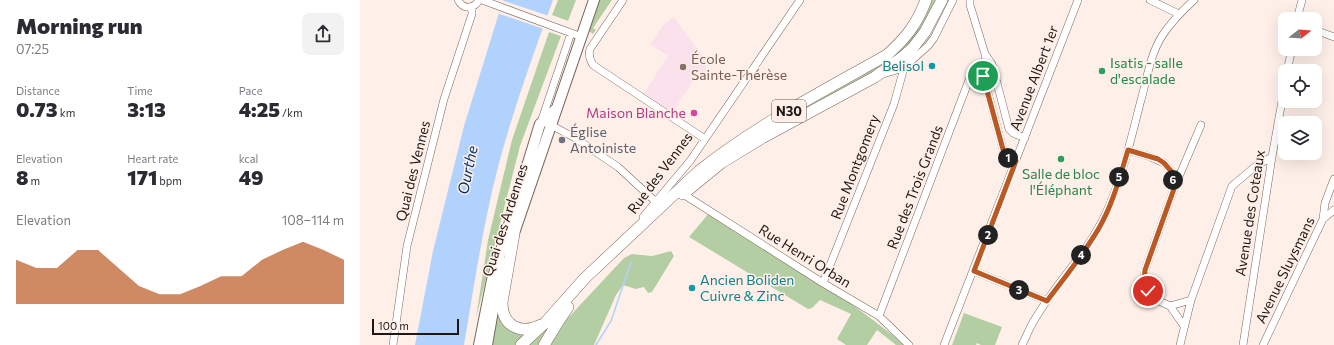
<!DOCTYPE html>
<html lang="en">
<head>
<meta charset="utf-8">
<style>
	:root { --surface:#fff; --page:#f2f2f3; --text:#2b2b33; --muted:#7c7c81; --accent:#bc5822 }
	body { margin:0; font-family:Commissioner,sans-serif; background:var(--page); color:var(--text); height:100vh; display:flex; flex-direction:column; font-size:15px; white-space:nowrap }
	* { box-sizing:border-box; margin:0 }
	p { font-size:13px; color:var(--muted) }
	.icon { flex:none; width:22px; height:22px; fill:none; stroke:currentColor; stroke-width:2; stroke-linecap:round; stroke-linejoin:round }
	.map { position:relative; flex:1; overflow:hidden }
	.details { display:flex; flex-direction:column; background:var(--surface); width:360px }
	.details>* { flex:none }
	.needle { width:26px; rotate:73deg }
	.buttons { position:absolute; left:918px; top:12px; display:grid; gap:8px }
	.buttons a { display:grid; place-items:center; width:44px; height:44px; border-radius:8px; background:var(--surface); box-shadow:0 4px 16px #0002; font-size:20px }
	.scale { position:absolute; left:12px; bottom:10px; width:87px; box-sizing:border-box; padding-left:4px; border:2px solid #201814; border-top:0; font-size:11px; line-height:14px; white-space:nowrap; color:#201814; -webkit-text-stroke:3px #fef0e9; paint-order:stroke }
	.pin { position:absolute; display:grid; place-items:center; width:34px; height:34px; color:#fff; margin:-17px; border:2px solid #fff; border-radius:50%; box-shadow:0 1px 4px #0007 }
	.km { position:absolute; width:20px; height:20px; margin:-10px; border-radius:50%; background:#222; color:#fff; font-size:11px; line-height:20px; text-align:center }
	.round { display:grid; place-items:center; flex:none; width:42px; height:42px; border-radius:8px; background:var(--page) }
	.headline { display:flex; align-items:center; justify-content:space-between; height:68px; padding:0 16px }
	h1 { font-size:22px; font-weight:800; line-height:30px }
	.figures { display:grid; grid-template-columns:repeat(3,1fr); gap:6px; height:68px; padding:4px 16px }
	.figures div { display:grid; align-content:center }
	.figures b { font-size:20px; font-weight:800 }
	.figures small { font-size:11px; font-weight:400 }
	.figures p { font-size:11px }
	.chart { height:112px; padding:8px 16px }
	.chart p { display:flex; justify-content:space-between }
	.chart svg { width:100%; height:72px; margin-top:4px; fill:var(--accent); opacity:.7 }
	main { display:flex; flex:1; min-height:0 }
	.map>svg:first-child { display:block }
	.education { fill:#fae1eb }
	.green { fill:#b4cea3 }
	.water { fill:#b0d2fd }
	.pier { fill:#fef0e9 }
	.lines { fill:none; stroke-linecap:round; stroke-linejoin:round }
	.stream { stroke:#b0d2fd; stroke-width:1.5 }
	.street-casing { stroke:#7b675d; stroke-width:8 }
	.secondary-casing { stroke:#7b675d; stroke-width:12 }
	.primary-casing { stroke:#7b675d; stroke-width:12 }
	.street { stroke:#fff; stroke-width:7 }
	.secondary { stroke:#fff; stroke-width:10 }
	.primary { stroke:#fff; stroke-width:11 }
	.route-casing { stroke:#fff; stroke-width:8 }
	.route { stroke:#bc5822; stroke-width:5 }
	.culture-dot { fill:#0f9aa8; stroke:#fef0e9; stroke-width:1.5 }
	.education-dot { fill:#8d6e63; stroke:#fef0e9; stroke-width:1.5 }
	.leisure-dot { fill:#2e9e5b; stroke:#fef0e9; stroke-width:1.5 }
	.hotel-dot { fill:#d1479c; stroke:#fef0e9; stroke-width:1.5 }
	.worship-dot { fill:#6b7280; stroke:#fef0e9; stroke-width:1.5 }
	.labels { text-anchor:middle; stroke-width:3; stroke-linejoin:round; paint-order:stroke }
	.shield { fill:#fef0e9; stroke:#635954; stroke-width:1 }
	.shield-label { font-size:13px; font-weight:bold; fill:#201814 }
	.education-label { font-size:14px; fill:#785e54; stroke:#fef0e9; text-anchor:start }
	.leisure-label { font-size:14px; fill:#27864d; stroke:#fef0e9; text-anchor:start }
	.culture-label { font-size:14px; fill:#0d838f; stroke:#fef0e9; text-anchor:end }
	.street-label { font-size:14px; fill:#201814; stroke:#fef0e9 }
	.hotel-label { font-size:14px; fill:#b23c85; stroke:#fef0e9; text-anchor:end }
	.worship-label { font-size:14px; fill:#5b616d; stroke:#fef0e9; text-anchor:start }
	.water-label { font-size:15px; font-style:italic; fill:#023364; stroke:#fef0e9 }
</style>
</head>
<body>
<main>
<section class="details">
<div class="headline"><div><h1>Morning run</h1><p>07:25</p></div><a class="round"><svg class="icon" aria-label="share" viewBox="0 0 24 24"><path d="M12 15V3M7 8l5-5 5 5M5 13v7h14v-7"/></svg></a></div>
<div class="figures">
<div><p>Distance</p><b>0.73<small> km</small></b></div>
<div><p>Time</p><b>3:13</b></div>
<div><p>Pace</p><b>4:25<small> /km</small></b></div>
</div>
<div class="figures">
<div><p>Elevation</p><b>8<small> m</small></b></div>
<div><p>Heart rate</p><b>171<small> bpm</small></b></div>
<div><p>kcal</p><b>49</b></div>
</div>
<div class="chart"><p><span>Elevation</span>108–114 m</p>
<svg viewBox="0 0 160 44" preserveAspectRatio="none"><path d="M0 44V17L10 22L20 22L30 11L40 11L50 22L60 33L70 38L80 38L90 33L100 27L110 27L120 17L130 11L140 6L150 11L160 17V44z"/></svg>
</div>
</section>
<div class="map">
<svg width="974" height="345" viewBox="0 0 974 345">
	<rect width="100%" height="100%" fill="#fef0e9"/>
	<path class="education" d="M314,17L346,61L345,72L334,80L312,113L284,93L308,56L290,44L304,24Z"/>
	<path class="green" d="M198,0H216L208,21L192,15Z
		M239,0H252L233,28L236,30L233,34L229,31Z
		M570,0H580L560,35L532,63L374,148L516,65Z
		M189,32L201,36L160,146L116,318L128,240L152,140Z
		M350,212C417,254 484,295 545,345H536L517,330L507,345H486L477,339L491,314L460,300L452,308L448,309L329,237Z
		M311,251L314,256L292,292L288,293L284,287L276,289L263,285L256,295L234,345H131L138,300L140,312L177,338L185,330L184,336L198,333L207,319L264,258L272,254L292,256Z
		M604,313L642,327L635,345H621L617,343L616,345H592Z"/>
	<path class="water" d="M143,0H193C173,55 153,110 138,167C123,225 114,286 104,345H55L73,251L104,126Z"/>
	<path class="pier" d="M141,0L189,16L184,29L137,13Z"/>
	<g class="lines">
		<path class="stream" d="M236,345L251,321L271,262"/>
		<g class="street-casing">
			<path id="street" d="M98,0C103,10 114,9 119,0
				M122,0L222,37
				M263,0L230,49C228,55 230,60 233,65L345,139
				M610,0V5L625,54V61L623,75L644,153L647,157L656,161
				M790,0L819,14
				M937,19L942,0
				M955,30L974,37
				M625,54L632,64L649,129L653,133L665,138
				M927,71L932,49
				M523,74L544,68L551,61L568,46L574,38L593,0
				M181,122L211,33
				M191,125L215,138L258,167L296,202
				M768,150L791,157L804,163L811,171L815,186L785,270L784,283L788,291L797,300L810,306L824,326
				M815,186L841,125
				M323,194L463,283L519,316L549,345
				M963,219L965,203L974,179
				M285,220L283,217L330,161L440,0
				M614,271L687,301
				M463,283L534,104L544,68L540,59
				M810,306L831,300
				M519,316L609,80L612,78L623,75
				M33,345L47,246L84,99L112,14V7
				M584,345L718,0
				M662,345C665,339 668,332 671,326C694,283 732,250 750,204C764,170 772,135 781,100C787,79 790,55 802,36C811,22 822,11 834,0
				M820,345L831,300L872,186L897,165L912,157
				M883,345L912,157L925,84
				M903,345L963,219L974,210"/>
		</g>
		<g class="secondary-casing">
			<path id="secondary" d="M151,242L234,0
				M119,345L132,280L179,127L180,124L197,108
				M127,345L135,299L145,263"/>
		</g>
		<g class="primary-casing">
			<path id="primary" d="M323,194L361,163L402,138L515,77L540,59L552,49L565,32L582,0
				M154,234L142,302C142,326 160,335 181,325
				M161,345L185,323L225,278L339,171C397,125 463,91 527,55C546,38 557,24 566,0
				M184,345L198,322L208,307"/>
		</g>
		<use href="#street" class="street"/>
		<use href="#secondary" class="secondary"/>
		<use href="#primary" class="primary"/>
	</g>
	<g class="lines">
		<g class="route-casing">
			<path id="route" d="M623,76L644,153L647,157L656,161L614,271L687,301C705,277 724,254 739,228C753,204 760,176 768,150L798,159L804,163L811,171L815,186L785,270L784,283L788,291"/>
		</g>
		<use href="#route" class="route"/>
	</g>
	<g class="culture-dot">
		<circle cx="572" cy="66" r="4"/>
		<circle cx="332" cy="288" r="4"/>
	</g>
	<circle class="education-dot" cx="323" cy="67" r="4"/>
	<g class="leisure-dot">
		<circle cx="742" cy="71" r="4"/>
		<circle cx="701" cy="159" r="4"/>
	</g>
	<circle class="hotel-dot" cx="334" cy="113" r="4"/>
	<circle class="worship-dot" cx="202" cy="140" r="4"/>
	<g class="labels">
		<rect class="shield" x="412" y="100" width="34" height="22" rx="3"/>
		<g class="shield-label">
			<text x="429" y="116">N30</text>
		</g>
		<g class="education-label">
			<text x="331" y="64">École<tspan x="331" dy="16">Sainte-Thérèse</tspan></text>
		</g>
		<g class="leisure-label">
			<text x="750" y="68">Isatis - salle<tspan x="750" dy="16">d'escalade</tspan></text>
			<text x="701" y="179" text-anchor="middle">Salle de bloc<tspan x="701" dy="16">l'Éléphant</tspan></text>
		</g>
		<g class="culture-label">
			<text x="564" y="71">Belisol</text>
			<text x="340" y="285" text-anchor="start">Ancien Boliden<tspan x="340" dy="16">Cuivre &amp; Zinc</tspan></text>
		</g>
		<g class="street-label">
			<text transform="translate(674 78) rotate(-69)" y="5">Avenue Albert 1er</text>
			<text transform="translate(495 167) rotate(-69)" y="5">Rue Montgomery</text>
			<text transform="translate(53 171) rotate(-76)" y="5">Quai des Vennes</text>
			<text transform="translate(300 173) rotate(-53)" y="5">Rue des Vennes</text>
			<text transform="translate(555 187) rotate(-69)" y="5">Rue des Trois Grands</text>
			<text transform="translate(890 213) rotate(-81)" y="5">Avenue des Coteaux</text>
			<text transform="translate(145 220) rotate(-72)" y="5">Quai des Ardennes</text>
			<text transform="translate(445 256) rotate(32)" y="5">Rue Henri Orban</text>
			<text transform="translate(925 270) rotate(-64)" y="5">Avenue Sluysmans</text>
		</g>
		<g class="hotel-label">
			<text x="326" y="118">Maison Blanche</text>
		</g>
		<g class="worship-label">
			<text x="210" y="137">Église<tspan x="210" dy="16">Antoiniste</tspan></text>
		</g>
		<g class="water-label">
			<text transform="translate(108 170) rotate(-78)" y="5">Ourthe</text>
		</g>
	</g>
</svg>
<div class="buttons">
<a><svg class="needle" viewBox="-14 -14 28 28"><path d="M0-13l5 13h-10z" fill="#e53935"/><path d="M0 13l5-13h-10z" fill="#7c7c81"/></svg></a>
<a><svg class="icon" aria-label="locate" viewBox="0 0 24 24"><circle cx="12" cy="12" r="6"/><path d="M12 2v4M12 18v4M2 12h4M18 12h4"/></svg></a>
<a><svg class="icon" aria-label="layers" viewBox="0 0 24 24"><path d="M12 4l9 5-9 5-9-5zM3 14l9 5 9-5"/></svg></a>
</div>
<div class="scale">100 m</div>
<div class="pin" style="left:623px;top:76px;background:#1e9e55"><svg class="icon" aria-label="arrive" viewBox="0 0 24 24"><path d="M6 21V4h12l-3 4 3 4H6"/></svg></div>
<div class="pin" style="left:788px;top:291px;background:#d93025"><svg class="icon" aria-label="check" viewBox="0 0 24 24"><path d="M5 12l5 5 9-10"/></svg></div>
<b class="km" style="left:648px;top:158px">1</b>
<b class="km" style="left:628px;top:235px">2</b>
<b class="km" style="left:659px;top:290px">3</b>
<b class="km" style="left:721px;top:255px">4</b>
<b class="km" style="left:759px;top:177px">5</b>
<b class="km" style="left:813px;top:180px">6</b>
</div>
</main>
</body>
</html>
